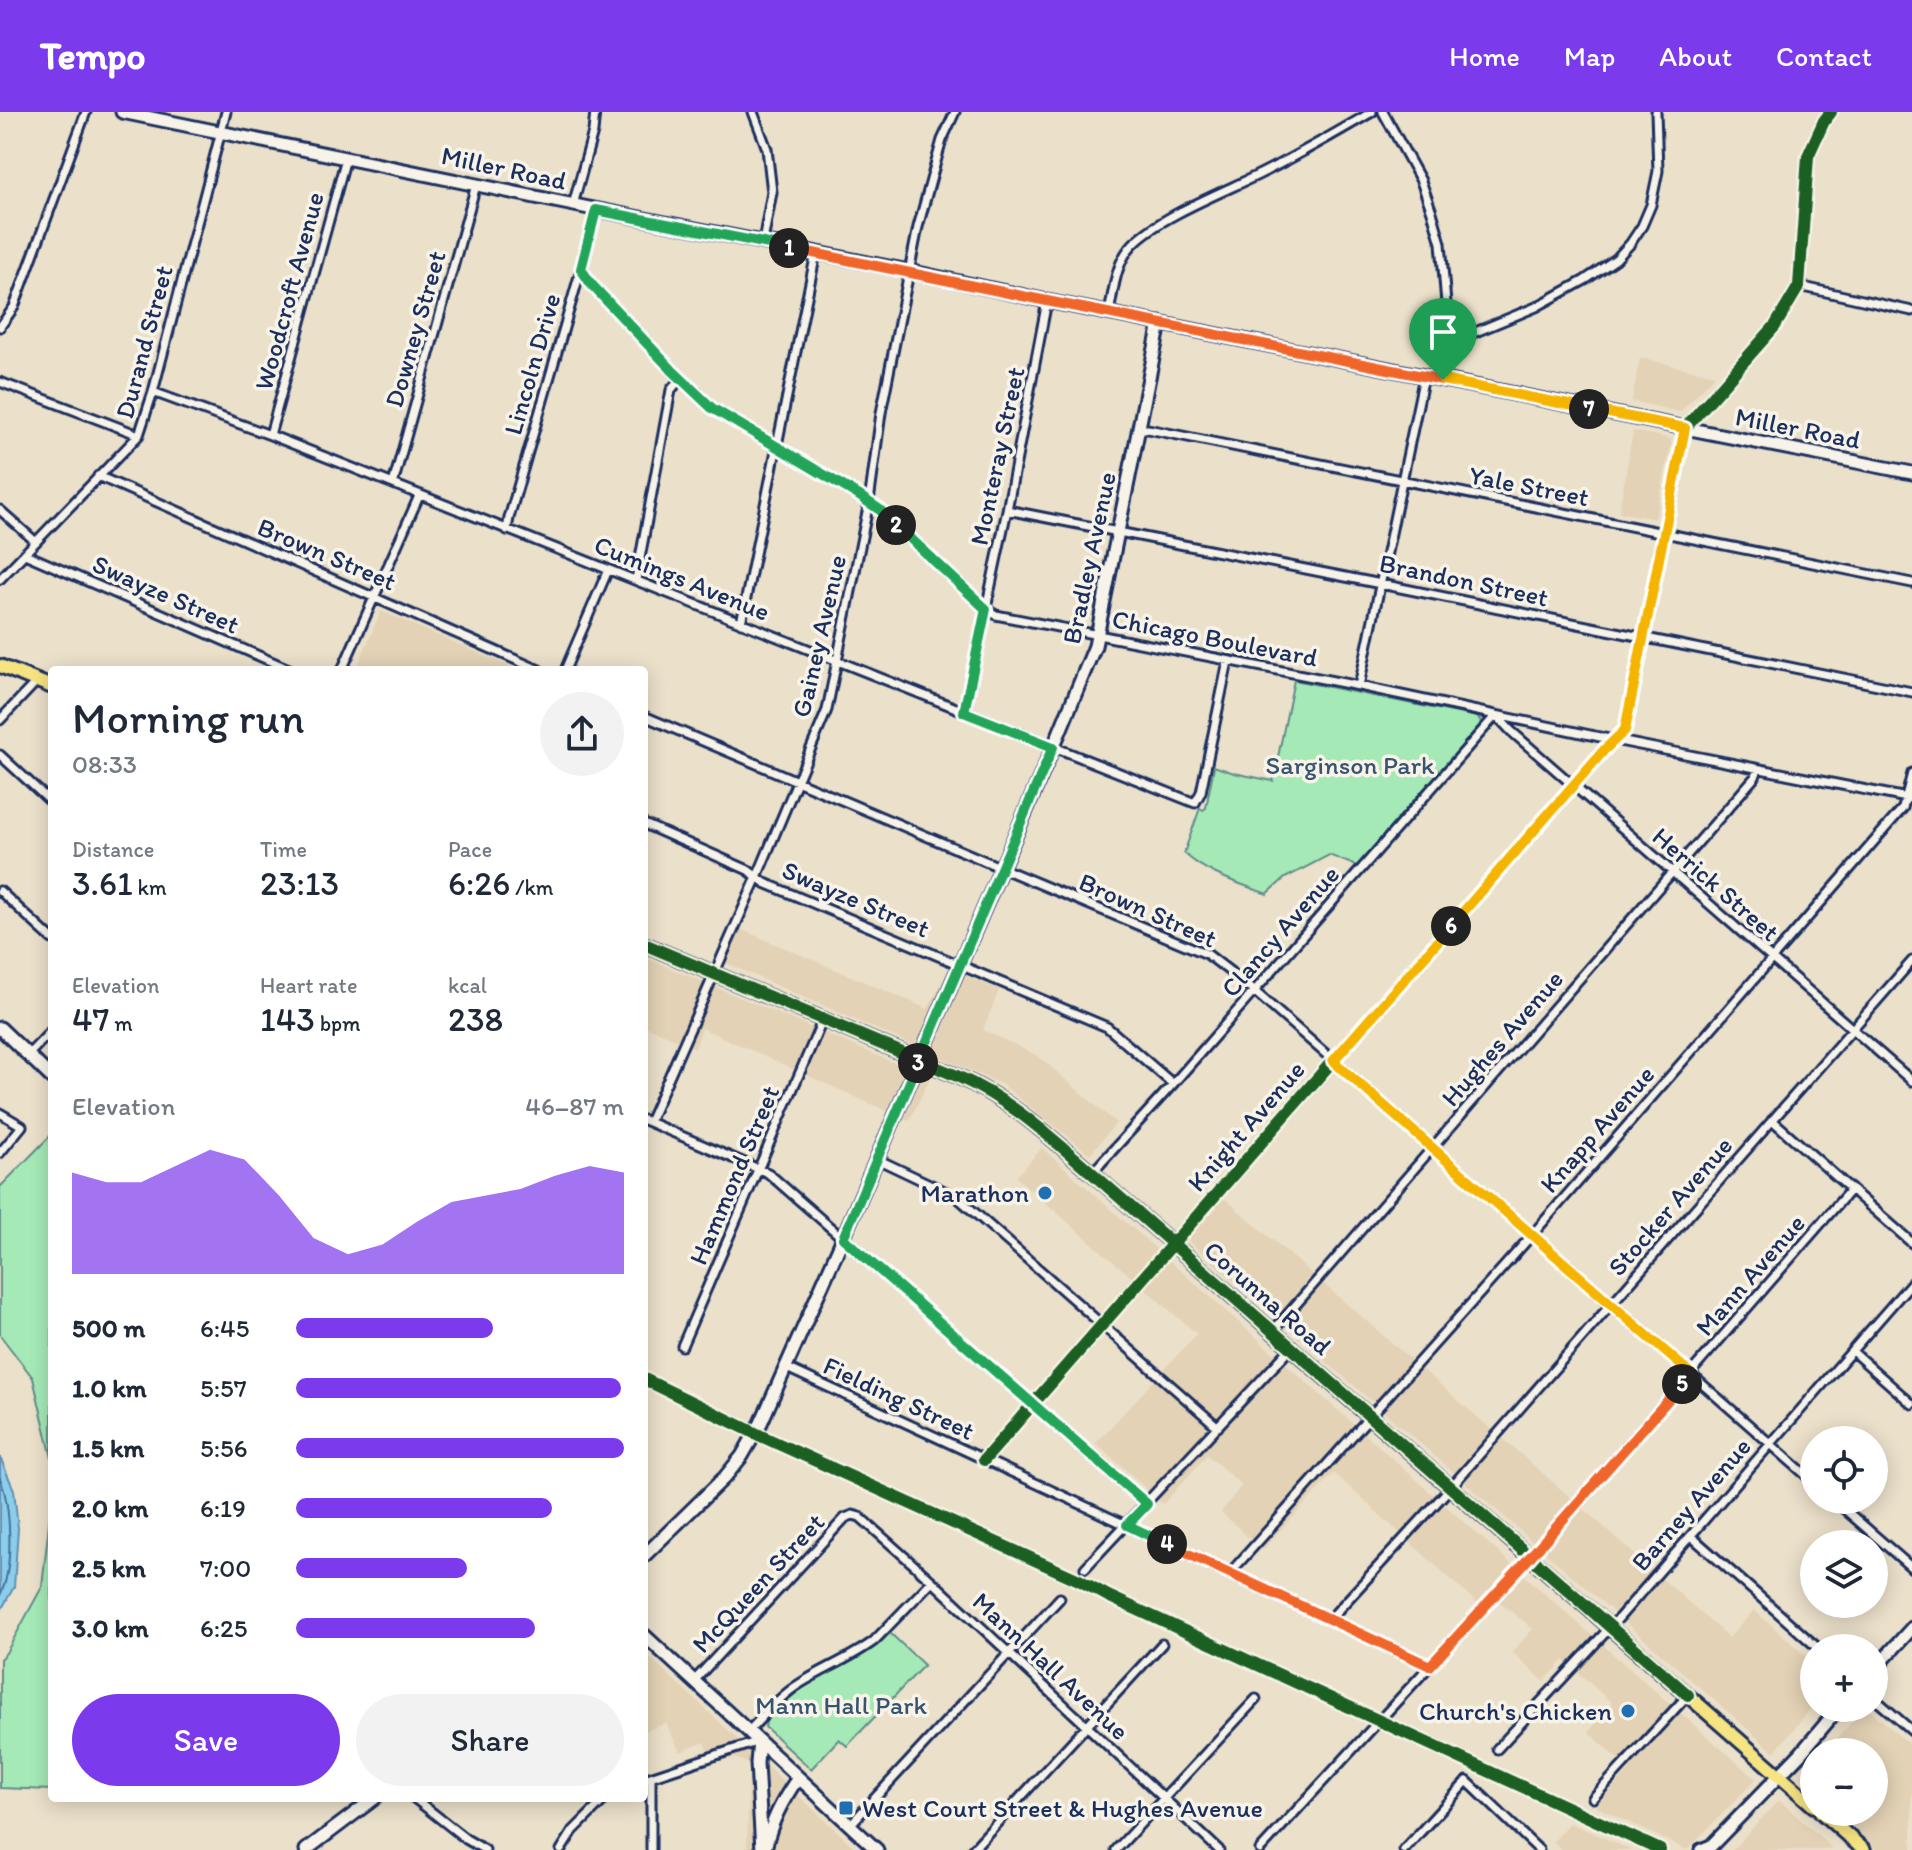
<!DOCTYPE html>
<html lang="en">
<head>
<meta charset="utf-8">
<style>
	:root { --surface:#fff; --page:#f2f2f3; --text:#1f2937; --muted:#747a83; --accent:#7c3aed }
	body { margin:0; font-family:Itim,sans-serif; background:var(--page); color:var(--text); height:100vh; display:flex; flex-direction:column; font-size:30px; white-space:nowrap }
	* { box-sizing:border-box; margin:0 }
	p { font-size:26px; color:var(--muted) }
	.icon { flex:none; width:44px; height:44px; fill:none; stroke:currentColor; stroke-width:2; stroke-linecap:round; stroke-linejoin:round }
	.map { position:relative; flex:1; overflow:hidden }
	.details { position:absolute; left:48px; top:554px; width:600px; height:1136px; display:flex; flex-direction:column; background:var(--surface); border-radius:8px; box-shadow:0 4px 20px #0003 }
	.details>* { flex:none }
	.tools { position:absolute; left:1800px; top:1314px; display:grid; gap:16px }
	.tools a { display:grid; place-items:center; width:88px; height:88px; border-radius:50%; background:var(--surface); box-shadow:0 4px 20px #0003; font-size:40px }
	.pin { position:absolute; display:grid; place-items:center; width:68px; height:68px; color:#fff; margin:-82px -34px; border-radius:50% 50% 50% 0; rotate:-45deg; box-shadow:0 0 8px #0007 }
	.pin .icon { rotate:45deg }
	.km { position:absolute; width:40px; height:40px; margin:-20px; border-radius:50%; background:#222; color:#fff; font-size:22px; line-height:40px; text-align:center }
	.round { display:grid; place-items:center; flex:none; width:84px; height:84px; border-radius:42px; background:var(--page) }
	.headline { display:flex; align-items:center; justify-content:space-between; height:136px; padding:0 24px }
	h1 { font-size:44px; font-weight:600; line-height:60px }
	.stats { display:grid; grid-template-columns:repeat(3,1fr); gap:12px; height:136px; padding:8px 24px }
	.stats div { display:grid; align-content:center }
	.stats b { font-size:34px; font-weight:600 }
	.stats small { font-size:22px; font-weight:400 }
	.stats p { font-size:22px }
	.chart { height:224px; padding:16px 24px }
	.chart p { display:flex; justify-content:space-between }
	.chart svg { width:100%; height:144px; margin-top:8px; fill:var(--accent); opacity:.7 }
	.primary-button { display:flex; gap:16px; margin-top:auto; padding:16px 24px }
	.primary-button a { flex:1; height:92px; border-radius:48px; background:var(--accent); color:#fff; font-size:32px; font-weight:600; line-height:92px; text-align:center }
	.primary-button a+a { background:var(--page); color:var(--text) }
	ul { padding:0 24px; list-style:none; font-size:26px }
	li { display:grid; grid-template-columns:128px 96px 1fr; align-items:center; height:60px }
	li i { height:20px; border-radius:10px; background:var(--accent) }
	header { display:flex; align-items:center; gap:48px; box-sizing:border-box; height:112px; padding:0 40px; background:var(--accent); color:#fff }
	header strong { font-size:38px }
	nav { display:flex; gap:44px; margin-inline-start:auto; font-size:28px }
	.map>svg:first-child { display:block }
	.built { fill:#e3d2b5 }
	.green { fill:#a5eab6; stroke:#608c8a; stroke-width:2 }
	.water { fill:#8bceec; stroke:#5e8eb3; stroke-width:2 }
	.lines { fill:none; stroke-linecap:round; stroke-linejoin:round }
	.shore { stroke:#486f97; stroke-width:2 }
	.street-casing { stroke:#1b2f5e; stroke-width:13 }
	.secondary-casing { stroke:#1b2f5e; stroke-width:17 }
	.primary-casing { stroke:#1b2f5e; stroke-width:18 }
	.street { stroke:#f7f3e8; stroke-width:7 }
	.secondary { stroke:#f7f3e8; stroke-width:11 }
	.primary { stroke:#f6e381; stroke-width:12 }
	.cycleway-casing { stroke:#f7f3e8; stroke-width:17 }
	.cycleway { stroke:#1b5e20; stroke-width:12 }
	.split-1-casing { stroke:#fff; stroke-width:16 }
	.split-2-casing { stroke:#fff; stroke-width:16 }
	.split-3-casing { stroke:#fff; stroke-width:16 }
	.split-4-casing { stroke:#fff; stroke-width:16 }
	.split-5-casing { stroke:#fff; stroke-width:16 }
	.split-6-casing { stroke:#fff; stroke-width:16 }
	.split-7-casing { stroke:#fff; stroke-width:16 }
	.split-8-casing { stroke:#fff; stroke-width:16 }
	.split-1 { stroke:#f0652b; stroke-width:10 }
	.split-2 { stroke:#22a559; stroke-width:10 }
	.split-3 { stroke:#22a559; stroke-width:10 }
	.split-4 { stroke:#22a559; stroke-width:10 }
	.split-5 { stroke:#f0652b; stroke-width:10 }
	.split-6 { stroke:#f5b400; stroke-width:10 }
	.split-7 { stroke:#f5b400; stroke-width:10 }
	.split-8 { stroke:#f5b400; stroke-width:10 }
	.poi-dot { fill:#1f6fb2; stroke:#f7f3e8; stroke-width:3 }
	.labels { text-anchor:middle; stroke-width:7; stroke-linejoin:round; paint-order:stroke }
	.street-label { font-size:26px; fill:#1b2f5e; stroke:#f7f3e8 }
	.park-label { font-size:26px; fill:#375470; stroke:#f7f3e8 }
	.poi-label { font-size:26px; fill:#1b2f5e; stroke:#f7f3e8; text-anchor:end }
</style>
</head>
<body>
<header>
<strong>Tempo</strong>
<nav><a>Home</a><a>Map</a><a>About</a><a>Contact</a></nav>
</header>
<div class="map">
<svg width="1912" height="1738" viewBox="0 0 1912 1738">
	<rect width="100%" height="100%" fill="#ebe0ca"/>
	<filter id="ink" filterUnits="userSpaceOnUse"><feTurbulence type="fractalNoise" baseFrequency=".0125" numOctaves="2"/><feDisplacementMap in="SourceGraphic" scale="16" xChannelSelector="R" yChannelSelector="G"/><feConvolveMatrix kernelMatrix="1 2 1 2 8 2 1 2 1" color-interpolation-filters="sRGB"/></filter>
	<g filter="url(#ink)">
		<path class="built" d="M1640,246L1715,263L1680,300L1632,289Z
			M1633,319L1672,327L1655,407L1619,400Z
			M381,499L518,558H356Z
			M740,817L928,897L949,857L999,878L983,918L1038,944L1116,1011L1090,1042L1003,973L726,851Z
			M644,845L930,966L909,1009L702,916L695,936L644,913Z
			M1042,1036L1632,1559L1756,1667L1687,1738L1595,1694L1630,1658L1589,1620L1612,1591L1564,1548L1544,1569L1512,1540L1533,1517L1488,1481L1478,1492L1334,1361L1262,1438L1221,1400L1242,1373L1207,1343L1163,1392L1096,1331L1197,1222L1016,1065Z
			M1223,1085L1570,1385L1729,1526L1754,1498L1814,1551V1593L1774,1640L1186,1127Z
			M644,1540L857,1738H747L749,1652L735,1646L712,1649L705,1630L680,1640L666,1611L644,1620Z
			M1864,1596H1868L1912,1635V1738H1878L1836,1700H1874V1640H1825Z
			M1779,1688L1831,1735L1828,1738H1732Z
			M1570,1711L1631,1738H1561L1553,1730Z"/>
		<path class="green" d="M1294,568L1477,605L1481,609L1479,614L1357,754L1329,743L1285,766L1267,782C1239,771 1206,762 1184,741L1200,696L1203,698L1206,696L1214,654L1234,661L1273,669Z
			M52,1022V1346L33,1266L0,1223V1075Z
			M52,1384V1678L0,1676V1547L6,1541L42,1475Z
			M890,1521L924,1553L847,1634L839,1627L811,1657L765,1615L766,1610C778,1598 789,1585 803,1576C832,1558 867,1546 890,1521Z"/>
		<path class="water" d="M0,1345L14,1378L18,1416L14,1475L0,1500Z"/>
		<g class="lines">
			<path class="shore" d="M0,1366C11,1394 14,1457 0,1483"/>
			<g class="street-casing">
				<path id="street" d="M753,0L767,37L772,80L763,130
					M1383,0L1421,69L1432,100L1441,131L1448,216L1453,236L1443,268
					M573,93L593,20L595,0
					M581,157L591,172L672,258L712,296L858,383L880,398L986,497L996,503L1359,574L1614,628L1912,687
					M1799,174L1912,199
					M1109,201C1114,177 1115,151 1133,132C1159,105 1223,80 1258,63C1297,44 1334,22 1372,0
					M0,215L14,195L86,0
					M1453,236L1466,224L1536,195L1585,168L1616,147L1630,132L1642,114L1651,93L1658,59L1656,0
					M0,270L139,323
					M153,280L270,323L1195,691L1201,680L1228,549
					M1139,317H1148L1912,471
					M270,323L346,46
					M98,364L539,558
					M393,372L476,73
					M0,398L36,430
					M1007,398L1371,470L1912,580
					M507,418L509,406L581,157L596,98
					M25,442L291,558
					M0,467L139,323L153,280L226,0
					M636,468L671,278L681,266
					M741,511L816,141
					M342,558L419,384
					M565,558L608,458
					M1359,574L1424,264
					M964,600L1007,398L1047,189
					M644,604L1011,760L1207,842L1246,872L1814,1370
					M0,608L37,569
					M0,643L52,691
					M644,712L748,758L765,771L1107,915L1173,972
					M0,779L52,827
					M28,943L52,918
					M0,1001L22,1014L0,1041
					M644,1008L768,1061L1147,1392
					M1772,1008L1912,1131
					M649,1010L757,765L827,598L869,390L881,301L918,115L942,28L955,0
					M877,1047L957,1085L1218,1315
					M1092,1061L1173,972L1496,603L1511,619L1912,969
					M1273,1219L1755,665L1758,657
					M682,1234L823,907
					M1852,1239L1912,1292
					M787,1256L1430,1554
					M984,1348L1605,637L1625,618L1685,316L1775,214L1799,174L1808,44L1824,9L1831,0
					M1834,1388L1912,1456
					M1691,1424L1818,1536
					M1085,1456L1291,1236
					M1230,1461L1532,1123L1903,696L1912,661
					M1329,1508L1451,1375L1912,849
					M694,1569L845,1406L853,1403L860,1405L932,1469L1219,1738
					M1874,1586L1912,1619
					M749,1619C765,1602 781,1583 801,1571C825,1556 851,1546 874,1529L932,1469
					M1497,1637L1617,1508L1912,1170
					M651,1666V1738
					M644,1667L759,1629
					M414,1686L466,1727L485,1738
					M1593,1686L1688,1583
					M850,1713L1060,1486
					M561,1738L573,1719L606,1686
					M972,1738L1162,1532
					M1116,1738L1256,1587
					M1260,1738L1530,1445L1851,1077
					M1404,1738L1467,1669L1539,1738"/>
			</g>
			<g class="secondary-casing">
				<path id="secondary" d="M122,0L584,95L909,159L1047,189L1912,361
					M0,916L52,966
					M644,1444L725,1365L742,1344L761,1311L843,1126L1058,624L1095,534L1160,211
					M644,1523L877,1738
					M1874,1558L1912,1516
					M759,1629L757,1651L762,1738
					M766,1733C772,1707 783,1687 798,1666
					M306,1738L375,1686
					M1701,1738L1711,1734L1801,1641L1839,1596"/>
			</g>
			<g class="primary-casing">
				<path id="primary" d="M0,554L52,575
					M644,832L957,964C1011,988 1048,1023 1092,1061L1814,1694
					M1821,1700L1864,1738"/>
			</g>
			<use href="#street" class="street"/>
			<use href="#secondary" class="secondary"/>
			<use href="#primary" class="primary"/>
			<g class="cycleway-casing">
				<path id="cycleway" d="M644,832L957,964C1011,988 1048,1023 1092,1061L1688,1583
					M644,1267L761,1324L1079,1468L1108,1484L1660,1738
					M984,1348L1605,637L1625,618L1685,316L1775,214L1799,174L1808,44L1824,9L1831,0"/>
			</g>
			<use href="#cycleway" class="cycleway"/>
		</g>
	</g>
	<g class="lines" filter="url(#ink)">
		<g class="split-1-casing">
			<path id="split-1" d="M789,136L1047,189L1443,268"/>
		</g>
		<g class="split-2-casing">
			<path id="split-2" d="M789,136L596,98L581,157L591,172L672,258L712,296L858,383L880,398L896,413"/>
		</g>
		<g class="split-3-casing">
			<path id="split-3" d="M896,413L986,497L964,600L1053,635L918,951"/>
		</g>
		<g class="split-4-casing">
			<path id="split-4" d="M918,951L843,1126L1147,1392L1127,1413L1167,1432"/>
		</g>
		<g class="split-5-casing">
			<path id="split-5" d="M1167,1432L1430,1554L1530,1445L1682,1272"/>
		</g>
		<g class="split-6-casing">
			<path id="split-6" d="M1451,814L1333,949L1691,1262L1682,1272"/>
		</g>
		<g class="split-7-casing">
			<path id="split-7" d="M1451,814L1605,637L1625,618L1685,316L1589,297"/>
		</g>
		<g class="split-8-casing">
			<path id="split-8" d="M1443,268L1589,297"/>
		</g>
		<use href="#split-1" class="split-1"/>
		<use href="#split-2" class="split-2"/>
		<use href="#split-3" class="split-3"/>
		<use href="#split-4" class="split-4"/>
		<use href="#split-5" class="split-5"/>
		<use href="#split-6" class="split-6"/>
		<use href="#split-7" class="split-7"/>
		<use href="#split-8" class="split-8"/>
	</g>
	<g class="poi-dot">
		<circle cx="1045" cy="1081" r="8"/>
		<circle cx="1628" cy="1599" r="8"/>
		<rect x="838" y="1688" width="16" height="16" rx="4"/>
	</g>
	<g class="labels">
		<g class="street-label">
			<text transform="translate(504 56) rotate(12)" y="9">Miller Road</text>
			<text transform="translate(289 179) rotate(-75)" y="9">Woodcroft Avenue</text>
			<text transform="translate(415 217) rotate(-74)" y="9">Downey Street</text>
			<text transform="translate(144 230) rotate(-75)" y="9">Durand Street</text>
			<text transform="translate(532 252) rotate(-74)" y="9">Lincoln Drive</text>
			<text transform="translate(1798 316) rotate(11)" y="9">Miller Road</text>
			<text transform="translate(997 344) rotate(-78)" y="9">Monteray Street</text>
			<text transform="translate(1529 374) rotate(11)" y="9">Yale Street</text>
			<text transform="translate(327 442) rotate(23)" y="9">Brown Street</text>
			<text transform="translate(1089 446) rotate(-78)" y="9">Bradley Avenue</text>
			<text transform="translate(682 466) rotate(22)" y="9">Cumings Avenue</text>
			<text transform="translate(1464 468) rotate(12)" y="9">Brandon Street</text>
			<text transform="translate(166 482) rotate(24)" y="9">Swayze Street</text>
			<text transform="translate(819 524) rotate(-77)" y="9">Gainey Avenue</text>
			<text transform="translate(1215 526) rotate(11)" y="9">Chicago Boulevard</text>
			<text transform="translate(1716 772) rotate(41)" y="9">Herrick Street</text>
			<text transform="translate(856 787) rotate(23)" y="9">Swayze Street</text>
			<text transform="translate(1148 798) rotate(24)" y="9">Brown Street</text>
			<text transform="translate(1280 819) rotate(-49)" y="9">Clancy Avenue</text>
			<text transform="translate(1502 926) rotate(-49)" y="9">Hughes Avenue</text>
			<text transform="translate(1246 1014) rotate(-49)" y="9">Knight Avenue</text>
			<text transform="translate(1597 1017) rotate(-49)" y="9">Knapp Avenue</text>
			<text transform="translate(734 1063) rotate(-67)" y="9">Hammond Street</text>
			<text transform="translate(1670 1094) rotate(-49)" y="9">Stocker Avenue</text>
			<text transform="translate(1750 1163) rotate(-49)" y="9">Mann Avenue</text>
			<text transform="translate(1268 1186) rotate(41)" y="9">Corunna Road</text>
			<text transform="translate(899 1286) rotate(25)" y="9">Fielding Street</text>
			<text transform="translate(1691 1392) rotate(-49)" y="9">Barney Avenue</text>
			<text transform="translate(758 1471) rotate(-47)" y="9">McQueen Street</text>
			<text transform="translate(1051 1554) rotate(43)" y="9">Mann Hall Avenue</text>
		</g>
		<g class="park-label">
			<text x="1350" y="662">Sarginson Park</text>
			<text x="841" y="1602">Mann Hall Park</text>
		</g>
		<g class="poi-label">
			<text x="1029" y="1090">Marathon</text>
			<text x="1612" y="1608">Church's Chicken</text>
			<text x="862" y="1705" text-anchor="start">West Court Street &amp; Hughes Avenue</text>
		</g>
	</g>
</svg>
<div class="tools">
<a><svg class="icon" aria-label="locate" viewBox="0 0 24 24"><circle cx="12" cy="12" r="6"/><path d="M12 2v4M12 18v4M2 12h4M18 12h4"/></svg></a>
<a><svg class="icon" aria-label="layers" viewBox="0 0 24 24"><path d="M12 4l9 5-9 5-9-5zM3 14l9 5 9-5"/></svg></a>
<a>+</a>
<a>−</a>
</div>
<div class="pin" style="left:1443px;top:268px;background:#1e9e55"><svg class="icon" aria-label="arrive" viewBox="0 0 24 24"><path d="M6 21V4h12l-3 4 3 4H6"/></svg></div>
<b class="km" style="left:789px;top:136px">1</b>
<b class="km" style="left:896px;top:413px">2</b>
<b class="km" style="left:918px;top:951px">3</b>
<b class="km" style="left:1167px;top:1432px">4</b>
<b class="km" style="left:1682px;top:1272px">5</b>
<b class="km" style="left:1451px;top:814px">6</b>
<b class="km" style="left:1589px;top:297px">7</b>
<section class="details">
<div class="headline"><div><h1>Morning run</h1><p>08:33</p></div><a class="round"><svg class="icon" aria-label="share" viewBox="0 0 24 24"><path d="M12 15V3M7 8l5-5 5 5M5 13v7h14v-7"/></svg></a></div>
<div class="stats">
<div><p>Distance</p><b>3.61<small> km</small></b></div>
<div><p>Time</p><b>23:13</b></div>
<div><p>Pace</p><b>6:26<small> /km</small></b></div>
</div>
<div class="stats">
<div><p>Elevation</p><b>47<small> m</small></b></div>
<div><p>Heart rate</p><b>143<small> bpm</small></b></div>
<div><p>kcal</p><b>238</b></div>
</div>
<div class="chart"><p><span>Elevation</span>46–87 m</p>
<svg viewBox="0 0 160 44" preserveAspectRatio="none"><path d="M0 44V13L10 16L20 16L30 11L40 6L50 9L60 20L70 33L80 38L90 35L100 28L110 22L120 20L130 18L140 14L150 11L160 13V44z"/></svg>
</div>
<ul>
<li><b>500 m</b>6:45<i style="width:60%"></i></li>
<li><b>1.0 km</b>5:57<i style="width:99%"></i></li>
<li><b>1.5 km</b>5:56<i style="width:100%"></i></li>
<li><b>2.0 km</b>6:19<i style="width:78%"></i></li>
<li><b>2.5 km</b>7:00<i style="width:52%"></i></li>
<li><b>3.0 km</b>6:25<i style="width:73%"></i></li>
</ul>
<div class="primary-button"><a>Save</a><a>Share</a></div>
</section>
</div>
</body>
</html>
